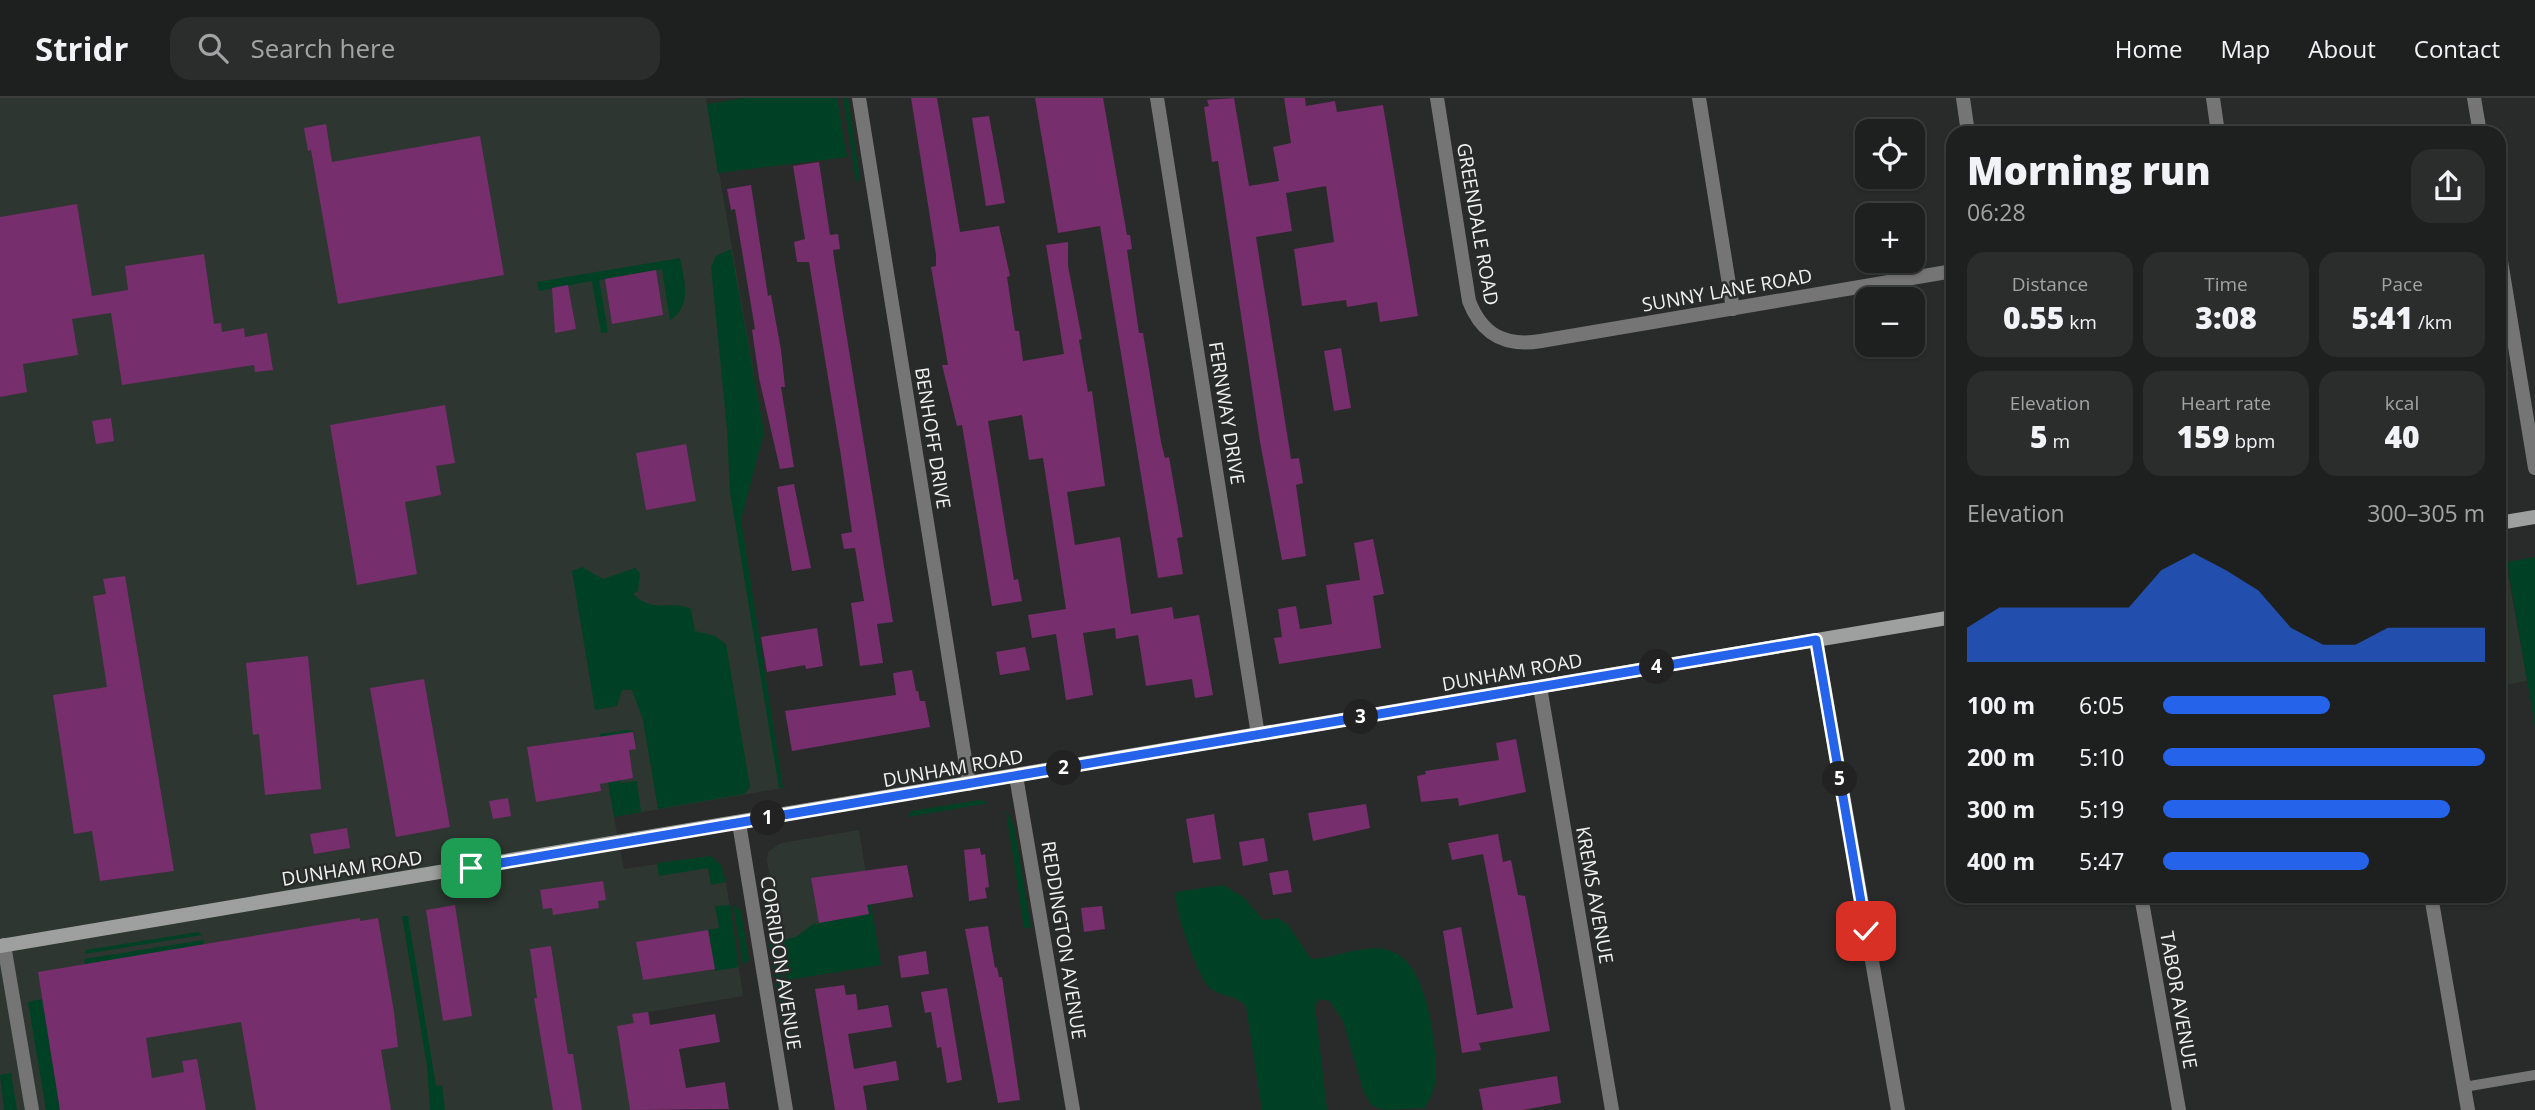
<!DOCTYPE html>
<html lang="en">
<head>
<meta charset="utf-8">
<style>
	:root { --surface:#1e201f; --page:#2b2d2c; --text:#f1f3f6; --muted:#a1a3a4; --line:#3c3e3d; --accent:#2563eb }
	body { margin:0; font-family:"Open Sans",sans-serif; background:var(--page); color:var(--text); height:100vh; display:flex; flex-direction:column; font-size:26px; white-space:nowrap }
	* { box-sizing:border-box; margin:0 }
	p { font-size:23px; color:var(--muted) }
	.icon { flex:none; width:38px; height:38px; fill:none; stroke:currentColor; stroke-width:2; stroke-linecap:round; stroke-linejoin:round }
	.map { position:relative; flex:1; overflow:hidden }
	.side { position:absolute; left:1946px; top:28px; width:560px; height:777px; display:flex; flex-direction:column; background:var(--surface); border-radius:21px; box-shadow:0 2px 5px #0004,0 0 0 2px var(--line) }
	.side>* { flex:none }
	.buttons { position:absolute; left:1855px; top:21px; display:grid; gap:14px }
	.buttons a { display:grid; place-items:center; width:70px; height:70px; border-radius:14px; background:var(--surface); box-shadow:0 2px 5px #0004,0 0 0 2px var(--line); font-size:35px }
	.pin { position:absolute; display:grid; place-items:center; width:60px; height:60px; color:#fff; margin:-30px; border-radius:14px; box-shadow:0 4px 10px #0006 }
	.km { position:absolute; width:35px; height:35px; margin:-18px; border-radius:50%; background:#222; color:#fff; font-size:19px; line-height:35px; text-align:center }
	.round { display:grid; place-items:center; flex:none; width:74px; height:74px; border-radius:21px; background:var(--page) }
	.headline { display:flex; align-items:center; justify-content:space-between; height:119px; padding:0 21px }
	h1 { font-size:38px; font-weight:800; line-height:52px }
	.metrics { display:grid; grid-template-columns:repeat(3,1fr); gap:10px; height:119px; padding:7px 21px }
	.metrics div { display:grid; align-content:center; border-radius:18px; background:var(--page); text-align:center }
	.metrics b { font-size:30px; font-weight:800 }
	.metrics small { font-size:19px; font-weight:400 }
	.metrics p { font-size:19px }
	.chart { height:196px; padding:14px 21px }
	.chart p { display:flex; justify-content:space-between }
	.chart svg { width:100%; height:126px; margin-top:7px; fill:var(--accent); opacity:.7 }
	ul { padding:0 21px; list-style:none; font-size:23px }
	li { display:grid; grid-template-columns:112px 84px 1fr; align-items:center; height:52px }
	li i { height:18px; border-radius:9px; background:var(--accent) }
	header { display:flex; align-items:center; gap:42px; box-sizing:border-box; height:98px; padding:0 35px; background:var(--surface); border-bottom:2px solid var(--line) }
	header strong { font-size:33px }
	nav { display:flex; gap:38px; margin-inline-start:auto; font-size:24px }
	.search { width:490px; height:63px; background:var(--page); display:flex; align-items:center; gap:18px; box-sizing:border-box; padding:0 24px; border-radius:21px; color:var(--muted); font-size:26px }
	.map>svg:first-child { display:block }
	.built { fill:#2d3630 }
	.green { fill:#004126 }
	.building { fill:#772e6c }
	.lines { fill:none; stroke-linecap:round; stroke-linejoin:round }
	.lane { stroke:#747574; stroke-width:10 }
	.street { stroke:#747574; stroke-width:14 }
	.secondary { stroke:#9da09e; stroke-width:14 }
	.route-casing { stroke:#fff; stroke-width:14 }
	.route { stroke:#2563eb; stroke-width:9 }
	.labels { text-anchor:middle; stroke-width:5; stroke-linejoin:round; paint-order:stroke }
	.street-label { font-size:19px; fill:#eff2f0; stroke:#282b29 }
</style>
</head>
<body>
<header>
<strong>Stridr</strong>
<div class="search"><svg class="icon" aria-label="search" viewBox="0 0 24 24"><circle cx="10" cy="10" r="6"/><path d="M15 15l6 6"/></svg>Search here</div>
<nav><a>Home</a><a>Map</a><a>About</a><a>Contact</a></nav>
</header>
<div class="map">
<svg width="2535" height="1012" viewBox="0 0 2535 1012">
	<rect width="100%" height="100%" fill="#282b29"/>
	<path class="built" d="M0,0H706L764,334L741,422L783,690L614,719L624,771L711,758L721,767L726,784L743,898L649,914L664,1012H0Z
		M2499,425L2527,583L2499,588Z
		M859,732L881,867L787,882L767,763L768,754L781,745Z"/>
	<path class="green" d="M744,0H837L847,59L718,75L707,6Z
		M843,0H848L860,81L856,84Z
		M731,151L764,334L741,422L783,690H779L730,394L727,331L711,169L716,158Z
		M680,160C684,183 693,207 670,222L662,171L599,182L608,234L601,235L592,183L539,193L537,184Z
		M2535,459V629L2507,464Z
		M582,469L603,481L635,470L640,475L638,493L633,496C655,517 669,500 691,511L695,533L715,538L726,546L750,689L744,696L658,711L643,622L632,592H622L617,608L595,612L572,473Z
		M626,632L633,633L638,650L633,635L620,685L637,683L641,714L614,719L600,636Z
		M980,702L989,705L908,719L911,713Z
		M1006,712L1014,728L1031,829L1024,830Z
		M711,758L721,767L726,784L711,787L708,770L659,778L657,765Z
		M862,774H866L881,867L787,882L780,843L796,839L813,826L869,816Z
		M1223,787L1243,799L1263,822L1278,820L1288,827L1311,861C1337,861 1365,844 1391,853C1428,865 1438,951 1435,985C1434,994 1429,1002 1425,1010L1384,1012L1372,1008L1364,995L1343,923L1330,903L1319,901L1315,908L1327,1012H1262L1246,909C1237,896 1220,900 1209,889C1197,878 1172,805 1176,794Z
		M733,806L741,813L749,862L743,867Z
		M730,807L739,869L715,873L708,832L719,830L715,808Z
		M402,818H408L436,988L442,987L445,1012H430L427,968Z
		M198,834L202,837L85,856L86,852Z
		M203,842L204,848L86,874L84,861Z
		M776,843L791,935L784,933L769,847Z
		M42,901L60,1012H46L28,904Z
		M11,975L17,1012H4L0,977Z"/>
	<path class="building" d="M911,0H937L960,134L999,128L1010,178L1007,179L1015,233H1019L1023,263L1064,256L1046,147L1068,144V168L1082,241L1079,242L1088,294L1092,293L1105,388L1067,394L1075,447L1120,439L1131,516L1172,509L1174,521L1199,517L1213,597L1195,600L1192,581L1146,588L1138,537L1116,541L1115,530L1083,535L1093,597L1066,602L1056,536L1032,540L1028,517L1066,511L1043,360L1029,362L1022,317L988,323L1014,482L1018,481L1022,503L992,508L962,327L957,328L942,267H948L931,169L936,168V157Z
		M1035,0H1103L1127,137H1130L1132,151L1127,152L1139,235H1143L1161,344L1165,360L1169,359L1183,439L1177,440L1183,476L1158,480L1100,128L1058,135Z
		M1234,0L1249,88L1279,83L1273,49L1291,45L1284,0H1305L1306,8L1335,3L1337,14L1383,7L1418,218L1380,224L1377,204L1347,209L1346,202L1302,208L1294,151L1334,144L1326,88L1286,95L1292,133L1256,139L1291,361L1299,360L1303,385L1296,387L1306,458L1282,462L1260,344L1218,63L1212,64L1204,9L1209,8L1207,2Z
		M989,18L1005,105L986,108L972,20Z
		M326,26L332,64L480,38L504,177L338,206L311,52L308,53L304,30Z
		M819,64L830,137L838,136L840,151L833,152L834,160L893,524L877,526L883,565L860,568L851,505L864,503L855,450L844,451L841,436L852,434L841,358L809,164H797L794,144L805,141L793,68Z
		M751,87L768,198L771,197L781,252L785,289H781L794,369L780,371L759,280L752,232L755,231L735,111L731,112L727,91Z
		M77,106L92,198L128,192L125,168L204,156L214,226L221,225L222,234L244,230L245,239L267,235L273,272L255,274L254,267L122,287L111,215L72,221L78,257L23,266L27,294L0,299V119Z
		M656,172L663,217L612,226L605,181Z
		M568,187L576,231L555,235L552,190Z
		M1341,250L1351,310L1334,313L1324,253Z
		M445,307L455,365L436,368L441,397L405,404L417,476L357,487L330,327Z
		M111,320L114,343L96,346L92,323Z
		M686,346L696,403L646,412L636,355Z
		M794,386L811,470L792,473L777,389Z
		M1373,441L1384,496L1373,498L1381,550L1279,566L1274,540L1282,539L1278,511L1296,508L1300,531L1332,526L1326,487L1360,482L1354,445Z
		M125,478L174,773L100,783L92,733L74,736L53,597L107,589L93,498L106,496L103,481Z
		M817,530L823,568L806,571L805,567L767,574L761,539Z
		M1025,549L1030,572L1000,577L996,554Z
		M308,558L321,691L265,697L259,636L253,637L246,565Z
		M912,572L916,593H918L920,603H925L930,629L792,653L785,613L896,597L893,575Z
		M424,581L450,729L396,739L370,590Z
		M633,634L636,651L629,652L633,680L600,686L601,693L536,704L527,649Z
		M1516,641L1526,694L1459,708L1458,700L1421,704L1417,678L1426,676L1425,673L1499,662L1496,645Z
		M508,700L511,718L493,721L489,703Z
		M1366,706L1370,730L1313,743L1308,715Z
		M1214,716L1221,761L1193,765L1186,721Z
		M347,730L350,750L314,756L310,736Z
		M1498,736L1503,764L1511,762L1518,797L1525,798L1550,933L1479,945L1481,952L1462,955L1443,833L1461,829L1477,917L1513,910L1483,756L1452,762L1448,745Z
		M1264,740L1268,763L1243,768L1239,744Z
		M980,750L981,757L985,756L989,789L985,790L987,800L969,803L964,752Z
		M907,767L913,799L867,807L869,816L819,825L811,780Z
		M1288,772L1292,794L1273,797L1269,775Z
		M603,783L606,802L598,803L599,810L553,817L552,810L543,811L540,792Z
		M455,807L472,918L443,923L426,812Z
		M1102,808L1105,831L1084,834L1081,810Z
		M360,820V823L378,820L394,914L398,949L381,952L391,1012H256L241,924L146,940L152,980L184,974L182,963L197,961L206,1012H60L38,874Z
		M988,828L995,870L997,869L999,879H1002L1020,1002L998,1005L965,831Z
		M708,832L715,871L643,882L636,844Z
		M551,848L568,956H573L582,1012H553L534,900H537L530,851Z
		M926,853L929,876L901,880L898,858Z
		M844,887L846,897L856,896L858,912L888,907L892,929L848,936L854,971L896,963L899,982L863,988L867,1012H835L815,891Z
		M947,890L962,982L947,985L941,949L937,950L931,914L925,915L921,894Z
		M648,914L650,927L715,916L720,944L679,951L686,990L725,984L729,1011L630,1012L617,928L634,925L632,916Z
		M1557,978L1561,1005L1522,1012H1483L1479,991Z"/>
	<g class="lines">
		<path class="lane" d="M2464,989L2535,977"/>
		<path class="street" d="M859,0L969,686
			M1157,0L1258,637
			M1437,0L1469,203C1482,237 1505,249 1541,243L1953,173
			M1699,0L1733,211
			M1963,0L1968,35
			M2213,0L2218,35
			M2474,0L2480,35
			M2499,151L2535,370
			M1816,542L1898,1012
			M1540,589L1612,1012
			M1016,678L1073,1012
			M739,725L786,1012
			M2141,798L2179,1012
			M2431,798L2468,1012
			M4,847L32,1012"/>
		<path class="secondary" d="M2499,425L2535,419
			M0,848L1953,519"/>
	</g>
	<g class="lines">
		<g class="route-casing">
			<path id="route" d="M471,770L1816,542L1866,833"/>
		</g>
		<use href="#route" class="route"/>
	</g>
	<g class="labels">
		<g class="street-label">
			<text transform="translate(1478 126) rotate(80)" y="7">GREENDALE ROAD</text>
			<text transform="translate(1727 192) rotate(-10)" y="7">SUNNY LANE ROAD</text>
			<text transform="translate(1227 315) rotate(81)" y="7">FERNWAY DRIVE</text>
			<text transform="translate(933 340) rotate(81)" y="7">BENHOFF DRIVE</text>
			<text transform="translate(1512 574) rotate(-10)" y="7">DUNHAM ROAD</text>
			<text transform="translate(953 670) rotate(-10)" y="7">DUNHAM ROAD</text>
			<text transform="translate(352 770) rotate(-9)" y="7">DUNHAM ROAD</text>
			<text transform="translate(1595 797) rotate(80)" y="7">KREMS AVENUE</text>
			<text transform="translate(1064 842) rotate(81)" y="7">REDDINGTON AVENUE</text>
			<text transform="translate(781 865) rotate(81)" y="7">CORRIDON AVENUE</text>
			<text transform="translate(2179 902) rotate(80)" y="7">TABOR AVENUE</text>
		</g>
	</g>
</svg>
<div class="buttons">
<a><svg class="icon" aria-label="locate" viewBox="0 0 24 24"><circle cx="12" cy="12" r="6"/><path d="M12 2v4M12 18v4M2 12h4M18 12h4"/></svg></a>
<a>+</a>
<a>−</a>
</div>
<div class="pin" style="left:471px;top:770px;background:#1e9e55"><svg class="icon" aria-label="arrive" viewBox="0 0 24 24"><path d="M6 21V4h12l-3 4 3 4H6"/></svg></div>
<div class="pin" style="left:1866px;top:833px;background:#d93025"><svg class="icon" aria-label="check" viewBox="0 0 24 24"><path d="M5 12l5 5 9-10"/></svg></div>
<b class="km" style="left:768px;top:720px">1</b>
<b class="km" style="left:1064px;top:670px">2</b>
<b class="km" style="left:1361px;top:619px">3</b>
<b class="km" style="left:1657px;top:569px">4</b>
<b class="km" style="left:1840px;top:681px">5</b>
<section class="side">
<div class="headline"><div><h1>Morning run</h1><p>06:28</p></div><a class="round"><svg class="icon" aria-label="share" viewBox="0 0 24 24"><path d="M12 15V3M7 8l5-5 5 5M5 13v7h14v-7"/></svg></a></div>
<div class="metrics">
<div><p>Distance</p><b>0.55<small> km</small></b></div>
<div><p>Time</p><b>3:08</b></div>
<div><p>Pace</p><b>5:41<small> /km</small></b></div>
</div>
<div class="metrics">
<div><p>Elevation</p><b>5<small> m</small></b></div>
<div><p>Heart rate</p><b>159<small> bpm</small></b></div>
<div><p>kcal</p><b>40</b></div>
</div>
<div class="chart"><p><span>Elevation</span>300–305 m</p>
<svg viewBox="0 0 160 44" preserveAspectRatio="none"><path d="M0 44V32L10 25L20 25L30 25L40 25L50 25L60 12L70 6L80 12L90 19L100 32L110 38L120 38L130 32L140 32L150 32L160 32V44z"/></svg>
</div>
<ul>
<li><b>100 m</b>6:05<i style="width:52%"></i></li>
<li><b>200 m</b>5:10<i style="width:100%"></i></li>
<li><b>300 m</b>5:19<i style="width:89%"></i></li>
<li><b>400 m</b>5:47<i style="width:64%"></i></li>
</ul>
</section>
</div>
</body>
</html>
